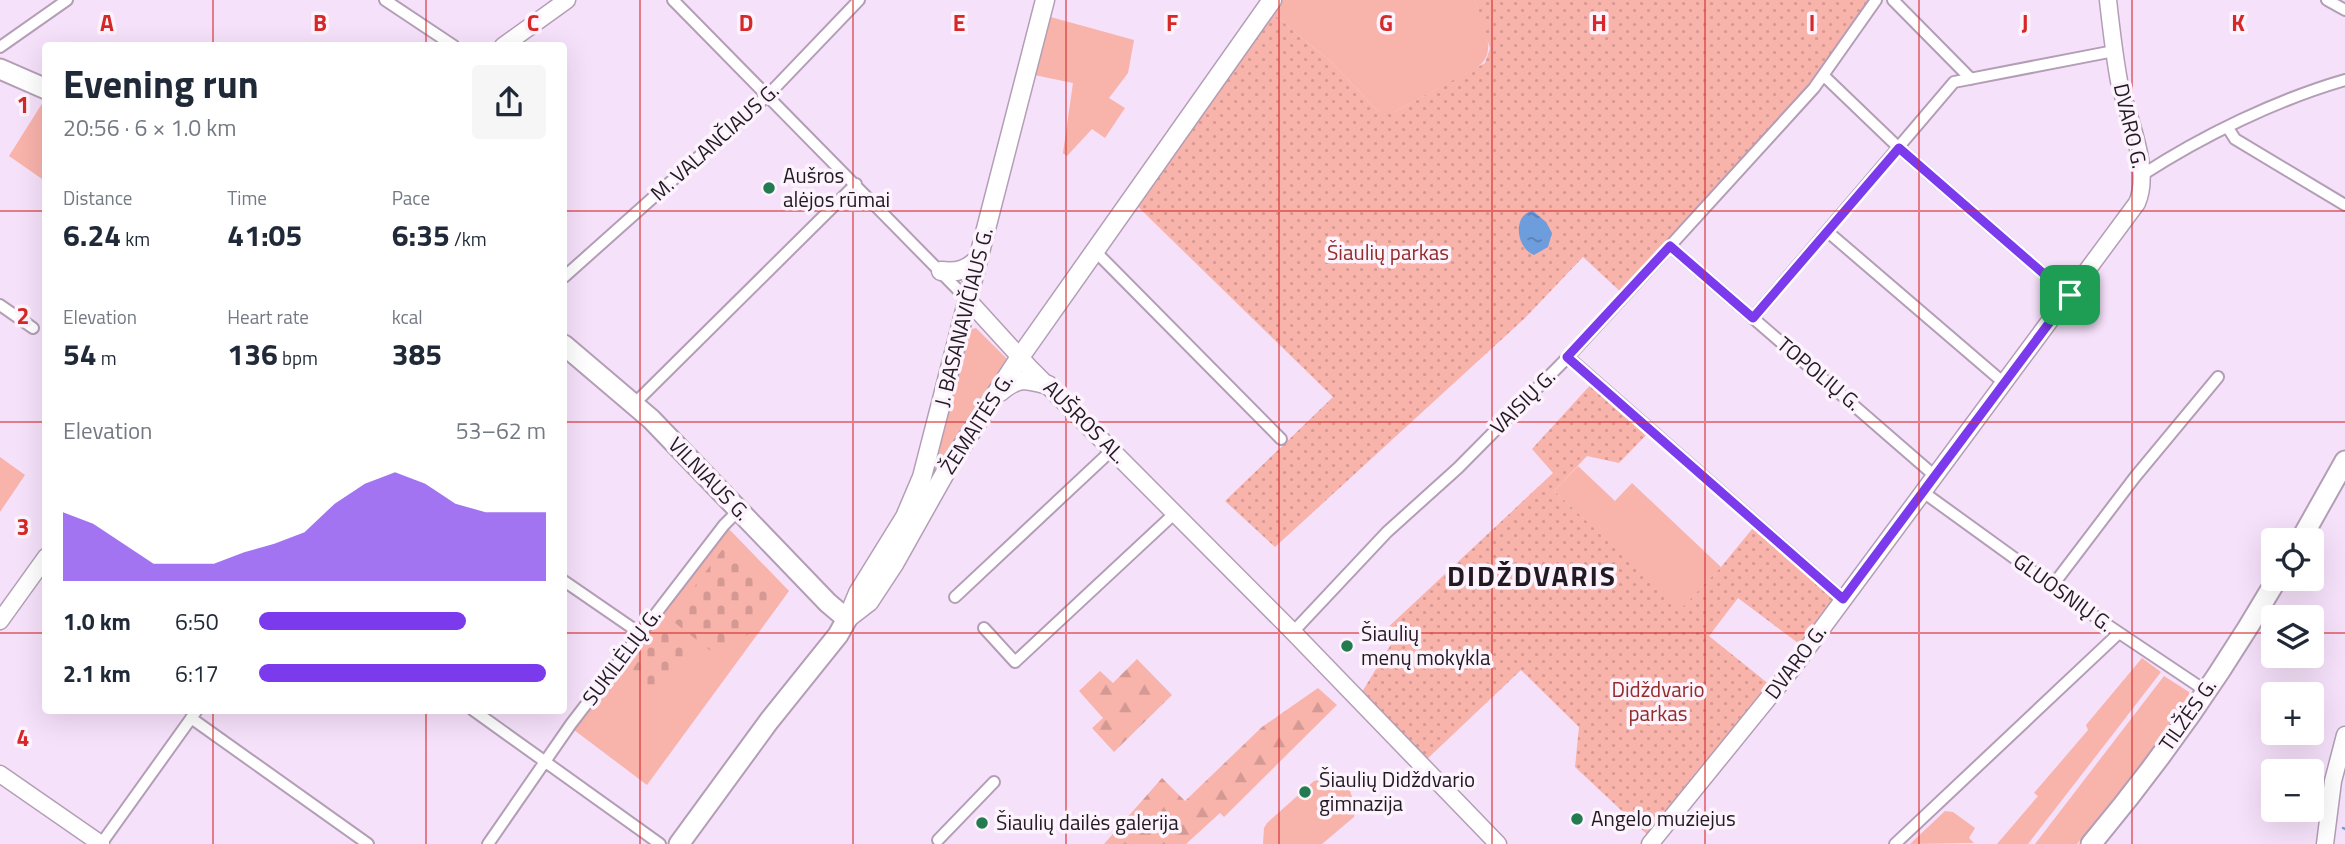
<!DOCTYPE html>
<html lang="en">
<head>
<meta charset="utf-8">
<style>
	:root { --surface:#fff; --page:#f6f6f7; --text:#1f2937; --muted:#747a83; --accent:#7c3aed }
	body { margin:0; font-family:"Titillium Web",sans-serif; background:var(--page); color:var(--text); height:100vh; display:flex; flex-direction:column; font-size:26px; white-space:nowrap }
	* { box-sizing:border-box; margin:0 }
	p { font-size:23px; color:var(--muted) }
	.icon { flex:none; width:38px; height:38px; fill:none; stroke:currentColor; stroke-width:2; stroke-linecap:round; stroke-linejoin:round }
	.map { position:relative; flex:1; overflow:hidden }
	.side { position:absolute; left:42px; top:42px; width:525px; height:672px; display:flex; flex-direction:column; background:var(--surface); border-radius:7px; box-shadow:0 7px 28px #0002 }
	.side>* { flex:none }
	.controls { position:absolute; left:2261px; top:528px; display:grid; gap:14px }
	.controls a { display:grid; place-items:center; width:63px; height:63px; border-radius:7px; background:var(--surface); box-shadow:0 7px 28px #0002; font-size:35px }
	.pin { position:absolute; display:grid; place-items:center; width:60px; height:60px; color:#fff; margin:-30px; border-radius:14px; box-shadow:0 4px 10px #0006 }
	.round { display:grid; place-items:center; flex:none; width:74px; height:74px; border-radius:7px; background:var(--page) }
	.overview { display:flex; align-items:center; justify-content:space-between; height:119px; padding:0 21px }
	h1 { font-size:38px; font-weight:700; line-height:52px }
	.metrics { display:grid; grid-template-columns:repeat(3,1fr); gap:10px; height:119px; padding:7px 21px }
	.metrics div { display:grid; align-content:center }
	.metrics b { font-size:30px; font-weight:700 }
	.metrics small { font-size:19px; font-weight:400 }
	.metrics p { font-size:19px }
	.chart { height:196px; padding:14px 21px }
	.chart p { display:flex; justify-content:space-between }
	.chart svg { width:100%; height:126px; margin-top:7px; fill:var(--accent); opacity:.7 }
	ul { padding:0 21px; list-style:none; font-size:23px }
	li { display:grid; grid-template-columns:112px 84px 1fr; align-items:center; height:52px }
	li i { height:18px; border-radius:9px; background:var(--accent) }
	.map>svg:first-child { display:block }
	.green { fill:#f8b3ab }
	.forest { fill:url(#forest-firs) }
	.cemetery { fill:url(#cemetery-stones) }
	.park { fill:url(#park-dots) }
	.water { fill:url(#water-ripples) }
	.lines { fill:none; stroke-linecap:round; stroke-linejoin:round }
	.stream { stroke:#6d9ddd; stroke-width:2.5 }
	.minor-casing { stroke:#b39eb6; stroke-width:14 }
	.secondary-casing { stroke:#b39eb6; stroke-width:19 }
	.primary-casing { stroke:#b39eb6; stroke-width:21 }
	.trunk-casing { stroke:#b39eb6; stroke-width:23 }
	.minor { stroke:#fff; stroke-width:10 }
	.secondary { stroke:#fff; stroke-width:16 }
	.primary { stroke:#fff; stroke-width:18 }
	.trunk { stroke:#fff; stroke-width:19 }
	.route-casing { stroke:#fff; stroke-width:14 }
	.route { stroke:#7c3aed; stroke-width:9 }
	.grid { fill:none; stroke:#d62828; stroke-width:2; stroke-opacity:0.55 }
	.poi-dot { fill:#237b50; stroke:#fcf3fd; stroke-width:2.5 }
	.labels { text-anchor:middle; stroke-width:7; stroke-linejoin:round; paint-order:stroke }
	.street-label { font-size:21px; fill:#221a23; stroke:#fcf3fd }
	.poi-label { font-size:21px; fill:#221a23; stroke:#fcf3fd; text-anchor:start }
	.park-label { font-size:21px; fill:#922c28; stroke:#fcf3fd }
	.district-label { font-size:28px; font-weight:bold; letter-spacing:2px; fill:#221a23; stroke:#fcf3fd }
	.grid-label { font-size:23px; text-anchor:middle; font-weight:bold; fill:#d62828; stroke:#fcf3fd; stroke-width:7; stroke-linejoin:round; paint-order:stroke }
</style>
</head>
<body>
<div class="map">
<svg width="2345" height="844" viewBox="0 0 2345 844">
	<defs>
		<pattern id="forest-firs" width="22" height="20" patternUnits="userSpaceOnUse" patternTransform="scale(1.75)"><rect width="22" height="20" fill="#f8b3ab"/><path d="M5 1l3.5 6h-7zM16 11l3.5 6h-7z" fill="#d49993"/></pattern>
		<pattern id="cemetery-stones" width="16" height="16" patternUnits="userSpaceOnUse" patternTransform="scale(1.75)"><rect width="16" height="16" fill="#f8b3ab"/><path d="M2 7V4a2 2 0 0 1 4 0v3zM10 15v-3a2 2 0 0 1 4 0v3z" fill="#d49993"/></pattern>
		<pattern id="park-dots" width="8" height="8" patternUnits="userSpaceOnUse" patternTransform="scale(1.75)"><rect width="8" height="8" fill="#f8b3ab"/><path d="M2 2h.1M6 6h.1" fill="none" stroke="#d49993" stroke-width="1.8" stroke-linecap="round"/></pattern>
		<pattern id="water-ripples" width="26" height="14" patternUnits="userSpaceOnUse" patternTransform="scale(1.75)"><rect width="26" height="14" fill="#6d9ddd"/><path d="M2 4q2-2 4 0t4 0M15 11q2-2 4 0t4 0" fill="none" stroke="#597fb3"/></pattern>
	</defs>
	<rect width="100%" height="100%" fill="#f6e1fa"/>
	<path class="green" d="M1281,0H1474C1482,24 1501,53 1475,69L1394,112H1379L1330,61L1272,13Z
		M1047,16L1134,40L1128,73L1109,98L1125,108L1105,138L1092,129L1067,156L1063,153L1073,83L1034,75Z
		M43,102L46,103L45,181L9,156Z
		M976,328L1007,359V367L931,482L928,481L968,330Z
		M0,457L25,475L0,512Z
		M1578,466L1615,501L1632,483L1721,567L1681,610L1554,491Z
		M728,528L789,591L647,785L574,730Z
		M2142,658L2161,672L2028,844H1997L2038,796L2034,793L2088,730L2086,725Z
		M2164,676L2189,692V696L2151,753L2077,844H2035Z
		M1327,778L1339,779L1349,788L1356,808L1354,817L1322,844H1263L1264,828L1267,823L1314,781Z
		M1945,811L1953,812L1975,828L1969,838L1974,843L1910,844Z"/>
	<path class="forest" d="M1137,659L1172,695L1114,752L1092,728L1103,718L1079,691L1100,671L1113,683Z
		M1318,688L1337,705L1224,817L1220,813L1186,844H1104L1162,778L1185,801L1262,727Z"/>
	<path class="cemetery" d="M728,542L779,593L750,633L716,655L670,619Z
		M674,631L692,645L655,693L629,674L659,634Z"/>
	<path class="park" d="M1474,0H1876L1814,88L1624,295L1583,257L1525,318L1275,547L1225,501L1333,397L1131,200L1272,13L1330,61L1379,112H1394L1485,63L1490,48Z
		M1594,381L1651,430L1619,463L1587,456L1554,491L1681,609L1721,567L1757,523L1843,599L1806,649L1738,598L1709,636L1775,689L1653,840L1575,767L1579,727L1521,670L1426,760L1362,692L1393,641L1383,632L1553,473L1532,449Z"/>
	<path class="water" d="M1533,211L1546,222L1552,233L1548,247L1534,255C1516,248 1512,214 1533,211Z"/>
	<g class="lines">
		<path class="stream" d="M2343,828L2345,829"/>
		<g class="minor-casing">
			<path id="minor" d="M385,0L454,46
				M673,0L968,300
				M1893,0L1971,79
				M2327,0L2345,10
				M0,47L67,0
				M1823,75L1899,148L2060,288L2070,295
				M2228,128L2235,139L2345,205
				M2142,175C2202,136 2276,100 2345,80
				M1828,232L2004,383
				M1670,246L1935,476
				M1095,251L1281,439
				M564,277L768,95L859,0
				M0,305L33,328
				M1753,318L1954,82L2114,51
				M1568,357L1843,599
				M634,404L856,184
				M1923,492L2100,620L2206,691
				M564,581L641,634
				M2053,585L2135,477L2218,377
				M955,597L1112,450
				M984,628L1015,662L1175,513
				M1293,632L1387,532L1458,468L1568,357L1670,246L1814,88L1876,0
				M473,710L660,844
				M191,718L368,844
				M938,840L994,782
				M101,844L197,710
				M488,844L571,724L724,525L739,510
				M1895,844L2119,633"/>
		</g>
		<g class="secondary-casing">
			<path id="secondary" d="M503,46L567,0
				M968,300L1029,367L1293,632L1498,844
				M0,621L46,557
				M0,774L101,844
				M1650,844L1792,669L2137,203C2152,169 2127,116 2119,81C2114,54 2111,27 2108,0
				M2325,844L2333,781L2345,735"/>
		</g>
		<g class="primary-casing">
			<path id="primary" d="M941,271C958,273 967,270 979,258
				M1000,392C1019,376 1026,379 1048,385
				M848,617L858,593L905,517L922,477L1045,0
				M847,619L869,602L894,564L949,466L1020,357L1272,0"/>
		</g>
		<g class="trunk-casing">
			<path id="trunk" d="M0,69L46,89
				M564,345L651,419L828,603L847,619L838,635L769,721L679,844
				M2300,541L2345,461
				M2091,844C2160,762 2223,672 2277,579"/>
		</g>
		<use href="#minor" class="minor"/>
		<use href="#secondary" class="secondary"/>
		<use href="#primary" class="primary"/>
		<use href="#trunk" class="trunk"/>
	</g>
	<g class="lines">
		<g class="route-casing">
			<path id="route" d="M1899,148L2060,288L2070,295L1843,599L1567,357L1670,246L1753,318Z"/>
		</g>
		<use href="#route" class="route"/>
	</g>
	<path class="grid" d="M213,0V46M426,0V46M640,0V844M853,0V844M1066,0V844M1279,0V844M1492,0V844M1705,0V844M1919,0V844M2132,0V844M0,211H46M564,211H2345M0,422H46M564,422H2345M0,633H46M564,633H2273M2312,633H2345M213,710V844M426,710V844"/>
	<g class="poi-dot">
		<circle cx="769" cy="188" r="7"/>
		<circle cx="1347" cy="646" r="7"/>
		<circle cx="1305" cy="792" r="7"/>
		<circle cx="1577" cy="819" r="7"/>
		<circle cx="982" cy="823" r="7"/>
	</g>
	<g class="labels">
		<g class="street-label">
			<text transform="translate(2130 126) rotate(77)" y="7">DVARO G.</text>
			<text transform="translate(715 142) rotate(-42)" y="7">M. VALANČIAUS G.</text>
			<text transform="translate(964 317) rotate(-76)" y="7">J. BASANAVIČIAUS G.</text>
			<text transform="translate(1819 374) rotate(40)" y="7">TOPOLIŲ G.</text>
			<text transform="translate(1523 402) rotate(-45)" y="7">VAISIŲ G.</text>
			<text transform="translate(1085 422) rotate(45)" y="7">AUŠROS AL.</text>
			<text transform="translate(977 424) rotate(-57)" y="7">ŽEMAITĖS G.</text>
			<text transform="translate(709 479) rotate(46)" y="7">VILNIAUS G.</text>
			<text transform="translate(2063 593) rotate(36)" y="7">GLUOSNIŲ G.</text>
			<text transform="translate(622 657) rotate(-53)" y="7">SUKILĖLIŲ G.</text>
			<text transform="translate(1796 662) rotate(-53)" y="7">DVARO G.</text>
			<text transform="translate(2188 715) rotate(-55)" y="7">TILŽĖS G.</text>
		</g>
		<g class="poi-label">
			<text x="783" y="183">Aušros<tspan x="783" dy="24">alėjos rūmai</tspan></text>
			<text x="1361" y="641">Šiaulių<tspan x="1361" dy="24">menų mokykla</tspan></text>
			<text x="1319" y="787">Šiaulių Didždvario<tspan x="1319" dy="24">gimnazija</tspan></text>
			<text x="1591" y="826">Angelo muziejus</text>
			<text x="996" y="830">Šiaulių dailės galerija</text>
		</g>
		<g class="park-label">
			<text x="1388" y="260">Šiaulių parkas</text>
			<text x="1658" y="697">Didždvario<tspan x="1658" dy="24">parkas</tspan></text>
		</g>
		<g class="district-label">
			<text x="1532" y="586">DIDŽDVARIS</text>
		</g>
	</g>
	<g class="grid-label">
		<text x="107" y="31">A</text>
		<text x="320" y="31">B</text>
		<text x="533" y="31">C</text>
		<text x="746" y="31">D</text>
		<text x="959" y="31">E</text>
		<text x="1172" y="31">F</text>
		<text x="1386" y="31">G</text>
		<text x="1599" y="31">H</text>
		<text x="1812" y="31">I</text>
		<text x="2025" y="31">J</text>
		<text x="2238" y="31">K</text>
		<text x="23" y="113">1</text>
		<text x="23" y="324">2</text>
		<text x="23" y="535">3</text>
		<text x="23" y="746">4</text>
	</g>
</svg>
<div class="controls">
<a><svg class="icon" aria-label="locate" viewBox="0 0 24 24"><circle cx="12" cy="12" r="6"/><path d="M12 2v4M12 18v4M2 12h4M18 12h4"/></svg></a>
<a><svg class="icon" aria-label="layers" viewBox="0 0 24 24"><path d="M12 4l9 5-9 5-9-5zM3 14l9 5 9-5"/></svg></a>
<a>+</a>
<a>−</a>
</div>
<div class="pin" style="left:2070px;top:295px;background:#1e9e55"><svg class="icon" aria-label="arrive" viewBox="0 0 24 24"><path d="M6 21V4h12l-3 4 3 4H6"/></svg></div>
<section class="side">
<div class="overview"><div><h1>Evening run</h1><p>20:56 · 6 × 1.0 km</p></div><a class="round"><svg class="icon" aria-label="share" viewBox="0 0 24 24"><path d="M12 15V3M7 8l5-5 5 5M5 13v7h14v-7"/></svg></a></div>
<div class="metrics">
<div><p>Distance</p><b>6.24<small> km</small></b></div>
<div><p>Time</p><b>41:05</b></div>
<div><p>Pace</p><b>6:35<small> /km</small></b></div>
</div>
<div class="metrics">
<div><p>Elevation</p><b>54<small> m</small></b></div>
<div><p>Heart rate</p><b>136<small> bpm</small></b></div>
<div><p>kcal</p><b>385</b></div>
</div>
<div class="chart"><p><span>Elevation</span>53–62 m</p>
<svg viewBox="0 0 160 44" preserveAspectRatio="none"><path d="M0 44V20L10 24L20 31L30 38L40 38L50 38L60 34L70 31L80 27L90 17L100 10L110 6L120 10L130 17L140 20L150 20L160 20V44z"/></svg>
</div>
<ul>
<li><b>1.0 km</b>6:50<i style="width:72%"></i></li>
<li><b>2.1 km</b>6:17<i style="width:100%"></i></li>
</ul>
</section>
</div>
</body>
</html>
